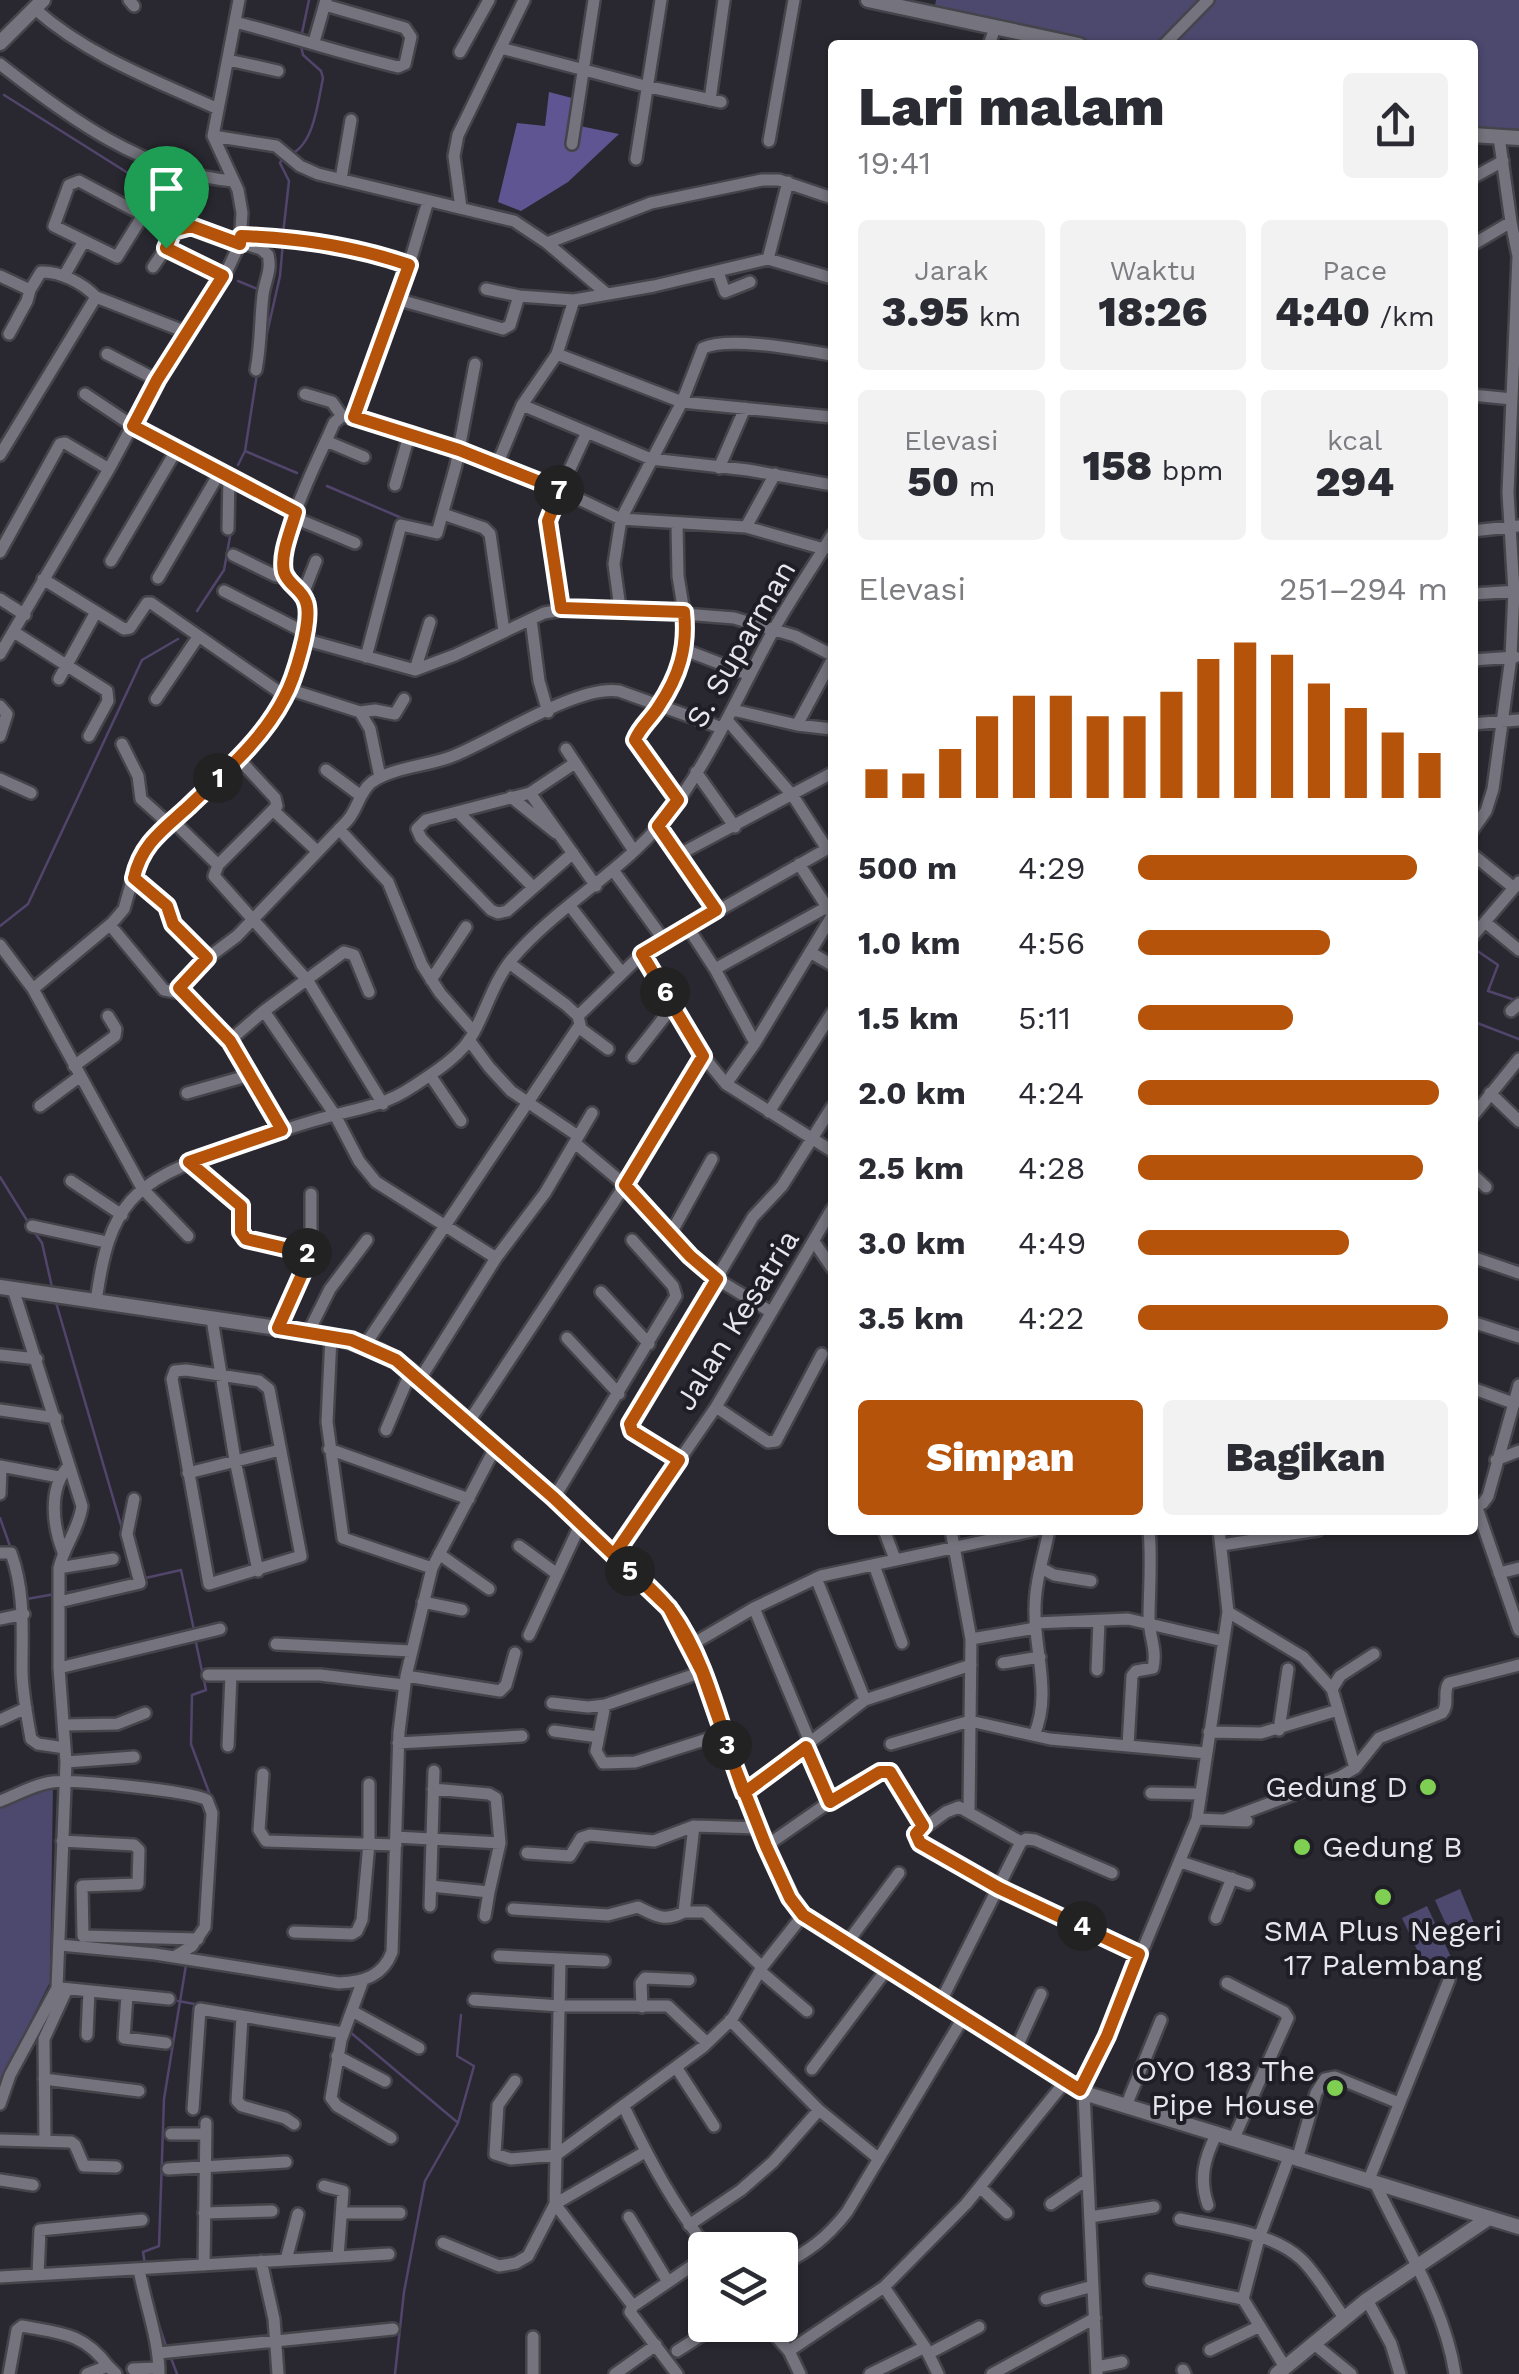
<!DOCTYPE html>
<html lang="id">
<head>
<meta charset="utf-8">
<style>
	:root { --surface:#fff; --page:#f2f2f3; --text:#2b2b33; --muted:#7c7c81; --accent:#b45309 }
	body { margin:0; font-family:"Work Sans",sans-serif; background:var(--page); color:var(--text); height:100vh; display:flex; flex-direction:column; font-size:38px; white-space:nowrap }
	* { box-sizing:border-box; margin:0 }
	p { font-size:32px; color:var(--muted) }
	.icon { flex:none; width:55px; height:55px; fill:none; stroke:currentColor; stroke-width:2; stroke-linecap:round; stroke-linejoin:round }
	.map { position:relative; flex:1; overflow:hidden }
	.details { position:absolute; left:828px; top:40px; width:650px; height:1495px; display:flex; flex-direction:column; background:var(--surface); border-radius:10px; box-shadow:0 2px 8px #0004 }
	.details>* { flex:none }
	.fabs { position:absolute; left:688px; top:2232px; display:grid; gap:20px }
	.fabs a { display:grid; place-items:center; width:110px; height:110px; border-radius:10px; background:var(--surface); box-shadow:0 2px 8px #0004; font-size:50px }
	.pin { position:absolute; display:grid; place-items:center; width:85px; height:85px; color:#fff; margin:-102px -42px; border-radius:50% 50% 50% 0; rotate:-45deg; box-shadow:0 0 10px #0007 }
	.pin .icon { rotate:45deg }
	.km { position:absolute; width:50px; height:50px; margin:-25px; border-radius:50%; background:#222; color:#fff; font-size:28px; line-height:50px; text-align:center }
	.round { display:grid; place-items:center; flex:none; width:105px; height:105px; border-radius:10px; background:var(--page) }
	.overview { display:flex; align-items:center; justify-content:space-between; height:170px; padding:0 30px }
	h1 { font-size:55px; font-weight:800; line-height:75px }
	.figures { display:grid; grid-template-columns:repeat(3,1fr); gap:15px; height:170px; padding:10px 30px }
	.figures div { display:grid; align-content:center; border-radius:10px; background:var(--page); text-align:center }
	.figures b { font-size:42px; font-weight:800 }
	.figures small { font-size:28px; font-weight:400 }
	.figures p { font-size:28px }
	.chart { height:280px; padding:20px 30px }
	.chart p { display:flex; justify-content:space-between }
	.chart svg { width:100%; height:180px; margin-top:10px; stroke:var(--accent); stroke-width:6 }
	.button { display:flex; gap:20px; margin-top:auto; padding:20px 30px }
	.button a { flex:1; height:115px; border-radius:10px; background:var(--accent); color:#fff; font-size:40px; font-weight:800; line-height:115px; text-align:center }
	.button a+a { background:var(--page); color:var(--text) }
	ul { padding:0 30px; list-style:none; font-size:32px }
	li { display:grid; grid-template-columns:160px 120px 1fr; align-items:center; height:75px }
	li i { height:25px; border-radius:12px; background:var(--accent) }
	.map>svg:first-child { display:block }
	.green { fill:#4d486e }
	.forest { fill:#5f5592 }
	.lines { fill:none; stroke-linecap:round; stroke-linejoin:round }
	.stream { stroke:#51456b; stroke-width:2.5 }
	.minor-casing { stroke:#45444b; stroke-width:16 }
	.tertiary-casing { stroke:#45444b; stroke-width:19 }
	.minor { stroke:#75747e; stroke-width:11 }
	.tertiary { stroke:#75747e; stroke-width:14 }
	.route-casing { stroke:#fff; stroke-width:20 }
	.route { stroke:#b45309; stroke-width:12 }
	.poi-dot { fill:#7fd052; stroke:#1f1e26; stroke-width:4 }
	.labels { text-anchor:middle; stroke-width:8; stroke-linejoin:round; paint-order:stroke }
	.street-label { font-size:30px; fill:#e7e6ec; stroke:#1f1e26 }
	.poi-label { font-size:30px; fill:#e7e6ec; stroke:#1f1e26; text-anchor:end }
</style>
</head>
<body>
<div class="map">
<svg width="1519" height="2374" viewBox="0 0 1519 2374">
	<rect width="100%" height="100%" fill="#292830"/>
	<path class="green" d="M936,0H1519V130L1473,127L1472,45H1110L935,6Z
		M53,1784L50,1982L0,2082V1803Z
		M1460,1889L1477,1930L1453,1940L1435,1900Z
		M1427,1906L1451,1957L1426,1969L1402,1918Z"/>
	<path class="forest" d="M549,92L572,98L570,124L619,134L568,182L521,211L498,202L517,123L545,126Z"/>
	<g class="lines">
		<path class="stream" d="M302,33L309,0
			M4,95L174,202L175,224
			M291,154C314,144 318,102 323,78L321,71L303,55L301,46
			M283,234L289,181L280,163L283,157
			M238,281L260,290
			M265,342L280,276L283,242
			M245,451L297,473
			M238,465L245,451L257,374
			M327,486L411,522
			M197,611L224,570L231,531
			M1472,918L1476,922L1472,927
			M0,926L28,904L142,660L178,639
			M1476,950L1498,965L1488,991L1515,1000
			M1472,1021L1519,1039
			M0,1177L28,1222
			M35,1233L42,1243L52,1287
			M55,1299L123,1532
			M0,1518L11,1549
			M141,1579L181,1570L194,1630
			M63,1593L94,1588
			M26,1594L27,1599L55,1594
			M195,1638L206,1690L192,1695L191,1744L210,1795
			M178,2001L200,2005
			M350,2032L457,2122
			M145,2264L143,2252L159,2246L164,2099L186,1965
			M156,2316L166,2346
			M171,2358L177,2374
			M395,2374L404,2292L425,2181L458,2123L474,2066L457,2056L461,2015"/>
		<g class="minor-casing">
			<path id="minor" d="M129,0L134,6
				M35,9C88,56 154,80 218,109
				M235,22C290,36 343,54 398,67L405,64L411,37L405,28L325,5
				M314,42L326,0
				M989,45L995,28
				M1164,45L1208,0
				M501,48L645,86L721,102
				M460,52L489,0
				M228,60L278,71
				M0,64C69,118 144,173 233,181
				M710,100L724,0
				M213,136L276,146L300,166L318,174L514,221L547,243L607,294
				M769,141L794,0
				M572,144L594,0
				M636,159L661,0
				M1472,178L1503,161
				M341,179L351,120
				M79,181L141,214L140,220L117,257L54,226L69,185Z
				M461,208L454,156L458,135L524,0
				M241,236C298,238 354,246 409,265
				M547,243L651,203L762,180H779L832,198
				M1472,245L1511,222L1499,137
				M768,259L788,182
				M153,267L166,248
				M718,272L725,292L750,282
				M0,276L30,290L41,272C59,271 83,283 96,297L0,455
				M64,276L84,241
				M223,277L166,248L173,231L191,226L261,249L268,255C272,270 265,280 263,295C260,320 261,345 256,370
				M486,289L519,296L574,300L654,286L768,259L832,278
				M96,297L186,332
				M396,299L503,329L510,325L519,296
				M9,334L27,301L30,290
				M107,354L157,380
				M557,354L682,402L832,417
				M85,394L133,426L296,512
				M305,394L332,402L342,416
				M1472,395L1512,399
				M522,405L651,459L748,470L832,485
				M354,417L409,265L428,201
				M326,441L364,457
				M497,465L522,405L557,354L574,300
				M719,468L745,408
				M395,485L410,432
				M443,514L484,528L490,534L504,631
				M295,518L355,543
				M677,524L678,576L687,631L685,654L658,708L635,740L678,800
				M746,527L775,474
				M228,529L229,475
				M1472,531L1519,526
				M0,552L60,444L65,443L109,469
				M233,555L276,576L286,577
				M111,561L177,449
				M158,578L220,472
				M43,579L124,629L130,628L147,603H151L285,696
				M224,591L304,632
				M303,594L316,561
				M1472,594L1518,591
				M0,599L25,615
				M561,608L549,514L587,432
				M620,608L614,564L621,519L682,402L703,348C730,336 802,350 832,355
				M531,619L539,681L548,712
				M14,632L107,691L108,701L89,736
				M303,639L415,670L455,655L544,613L585,606L734,618L795,636L832,655
				M685,650L750,675
				M0,654L109,469L157,380L227,271L240,243L242,213L238,190L213,136L239,0
				M366,657L401,525L437,533L456,465L475,364
				M1472,660L1515,657
				M415,670L430,622
				M59,679L96,612
				M288,689L360,712L370,729L380,777
				M156,699L198,637
				M0,706L7,714L0,736
				M733,710L797,725L832,729
				M360,712L375,710L395,714L404,699
				M727,720L793,796L827,849
				M1472,724L1519,720
				M797,725L832,660
				M122,744L138,776L141,799L169,824
				M566,749L634,851
				M238,758L275,798L277,806L218,865L214,876L308,981L383,1104
				M326,770L361,796
				M696,772L735,827
				M0,779L31,793
				M530,793L596,886
				M511,797L556,833
				M274,811L316,850
				M458,812L533,887
				M173,821L218,865
				M659,826L716,910
				M339,829L388,882L422,965L440,993L474,1032
				M1472,831L1486,811L1493,789L1511,657L1514,591L1508,493L1518,256L1511,222
				M573,853L507,911L498,913L491,910L421,838L417,829L426,820L530,793L575,763
				M1472,854L1514,888
				M678,855L832,773
				M799,864L827,907
				M613,870L661,936
				M134,878L167,906L173,925L207,959
				M570,906L622,973
				M1485,922L1519,950
				M110,925L164,990L175,992L205,960L237,936L347,821C358,809 359,792 372,782C393,767 429,766 453,756C494,740 578,684 619,691L722,728
				M687,926L715,969L755,1043
				M1472,937L1519,882
				M0,945L33,989L142,1188L188,1236
				M810,952L832,965
				M642,954L703,1056L726,1084L832,1151
				M509,963L566,1005L578,1016L581,1029L608,1049
				M715,969L827,907L832,914
				M431,980L466,927
				M179,988L229,1041L282,1130
				M33,989L112,923L124,909L137,863L148,843L238,758L275,713L288,689L308,618L303,594L286,577C276,537 318,461 334,423L342,416L410,432L459,450L560,490L621,519L746,527L824,549
				M264,1011L335,1115L359,1161L376,1182L496,1258
				M1511,1011L1519,1004
				M578,1016L642,954L832,846
				M469,1040L489,1067L511,1091L578,1136
				M229,1041L264,1011L344,952L354,955L369,992
				M633,1057L673,1006
				M74,1066L115,1036L116,1029L108,1016
				M430,1075L461,1121
				M726,1084L755,1043L832,916
				M187,1093L250,1075
				M1490,1093L1519,1121
				M40,1106L79,1077
				M769,1112L832,1013
				M1472,1117L1519,1059
				M575,1143L625,1185L707,1273L771,1312
				M189,1163L241,1206V1232L246,1239L311,1254
				M1472,1174L1486,1187
				M71,1181L122,1215
				M32,1226L106,1242
				M670,1235L712,1159
				M815,1243L832,1268
				M1472,1257L1519,1273
				M601,1292L649,1344
				M96,1302C109,1203 133,1181 226,1150C260,1138 293,1126 327,1117C357,1109 386,1105 412,1087C432,1074 463,1055 474,1032C487,1008 494,981 512,959C556,907 619,874 663,821C709,764 738,695 773,631C791,598 813,567 832,535
				M212,1319L235,1460L258,1571
				M1472,1322L1519,1337
				M278,1328L311,1254V1194
				M308,1333L330,1289L367,1240
				M331,1336L327,1422L343,1538L432,1568
				M567,1338L619,1394
				M365,1345L579,1026
				M0,1355L37,1359
				M186,1370L259,1381L269,1389L301,1556L209,1584L172,1379L175,1371Z
				M420,1379L496,1258L545,1193L592,1113
				M1472,1388L1513,1403
				M716,1407L768,1442L776,1441L822,1354
				M0,1410L56,1418
				M468,1423L625,1185L703,1056
				M386,1430L411,1371
				M329,1449L469,1499
				M679,1460L632,1431L631,1422L753,1217L782,1186L832,1107
				M1496,1460L1519,1451
				M0,1466L59,1477
				M188,1473L280,1450
				M0,1494L1,1466
				M554,1498L676,1296L673,1286L632,1240
				M1477,1508L1519,1630
				M1472,1509L1483,1503L1488,1496L1519,1385
				M884,1530L895,1559
				M951,1530L971,1639L969,1811
				M1222,1545L1318,1530
				M519,1546L557,1574
				M63,1552C53,1526 48,1489 68,1467
				M0,1553H11C25,1592 22,1628 22,1669C22,1692 27,1716 31,1739L38,1744L65,1748
				M439,1554L489,1589
				M614,1555L716,1407L832,1209
				M874,1565L902,1643
				M59,1568L113,1559
				M1041,1568L1054,1575L1091,1581
				M1499,1573L1519,1568
				M816,1578L865,1700
				M59,1602L140,1583L127,1534L134,1499
				M423,1602L462,1610
				M754,1608L810,1742
				M1228,1612L1303,1657L1332,1689
				M0,1619L24,1614
				M1035,1623L1128,1619L1223,1641
				M529,1635L581,1523
				M971,1639L1036,1628
				M276,1644L411,1651
				M691,1645L754,1608L821,1576L1036,1530
				M1003,1663L1040,1657
				M59,1668L220,1629
				M1097,1670L1099,1621
				M208,1675H320L404,1685
				M406,1676L500,1691L506,1685L515,1653
				M552,1703L588,1707L605,1705L702,1672
				M605,1705L596,1751L603,1763L635,1762L723,1734
				M0,1720L26,1708
				M64,1725L117,1724L145,1713
				M1279,1730L1288,1669
				M554,1731L598,1737
				M1209,1732L1261,1733L1338,1710
				M1034,1735C1052,1695 1034,1650 1035,1609C1035,1582 1044,1556 1049,1530
				M398,1743L522,1736
				M891,1744L970,1721L1050,1739L1206,1753
				M228,1746L231,1675
				M1128,1746L1132,1676L1136,1671L1153,1668C1157,1650 1150,1638 1149,1620C1149,1590 1152,1561 1149,1530
				M806,1747L830,1802
				M66,1762L134,1757
				M1355,1768L1332,1689L1340,1676L1374,1654
				M263,1774L259,1830L266,1841L396,1845
				M744,1793L865,1700L971,1665
				M1151,1793L1200,1794
				M0,1801C17,1795 34,1784 52,1782C72,1779 191,1791 207,1800L212,1813L205,1927L192,1946L174,1957
				M1197,1819L1247,1821
				M1225,1820L1340,1777L1355,1768L1379,1738L1442,1713C1450,1704 1442,1692 1449,1683L1519,1665
				M694,1826L684,1912H705L762,1967
				M396,1837L500,1843
				M62,1841L134,1845L139,1850L138,1884L82,1886L83,1936L198,1939
				M766,1846L838,1796L886,1770L895,1777L923,1826
				M527,1853L570,1856L581,1838L590,1835L654,1841L694,1826L760,1828
				M1181,1862L1248,1884
				M1112,1873L1035,1840L1026,1839L1021,1842L959,1807L946,1812L916,1834L920,1843L999,1887L1139,1954
				M431,1886L489,1892L500,1843L496,1798L489,1794L433,1789
				M430,1906L434,1771
				M513,1909L608,1915L638,1907C656,1916 664,1922 684,1912
				M485,1916L489,1892
				M1216,1918L1232,1878
				M294,1932L352,1934L357,1931L362,1920L369,1843V1784
				M847,1943L899,1873
				M60,1945L155,1954L339,1983C364,1982 383,1976 392,1952L399,1732L406,1676L432,1568L495,1448
				M499,1956L604,1961
				M760,1971L807,2011
				M363,1980L341,2040L331,2098L337,2106L391,2138
				M1227,1983L1284,2012L1288,2018L1233,2140
				M61,1988L169,1999
				M127,1995L124,2038L166,2043
				M474,2000L560,2006H668L706,2042
				M940,2003L1021,1842
				M642,2007L641,1983L645,1978L689,1980
				M352,2011L419,2048
				M242,2017L237,2101L242,2106L285,2118L294,2124
				M730,2020L819,2110L879,2159
				M87,2035L89,1991
				M1015,2051L1041,1994
				M337,2056L385,2081
				M676,2067L714,2126
				M812,2069L887,1969
				M44,2079L139,2091
				M515,2081L498,2105L495,2154L511,2159L556,2155L703,2047L732,2019L762,1967L803,1915
				M1080,2091L1107,2036L1197,1819L1228,1612L1219,1530
				M1084,2093L1097,2374
				M0,2104L10,2075L57,1988L66,1762L59,1668V1568C64,1546 79,1529 82,1506L13,1289
				M1126,2106L1161,2020
				M624,2107C648,2157 674,2207 709,2250
				M193,2109L200,2009L343,2033
				M171,2134H206
				M0,2140L71,2142L75,2145L84,2166L116,2167
				M45,2141L44,2039L67,1989
				M1297,2160L1316,2093L1325,2079L1335,2077L1399,2103
				M168,2169L286,2162
				M0,2180L33,2185
				M1368,2182L1449,1980
				M1376,2185C1405,2246 1445,2307 1455,2374
				M324,2186L343,2191L338,2257
				M980,2187L1007,2213
				M555,2204L633,2306L630,2312L677,2374
				M555,2204L645,2152
				M1051,2204L1088,2179
				M1208,2205C1199,2180 1204,2159 1216,2135
				M204,2213L272,2211
				M342,2213H400
				M629,2217L668,2282
				M1090,2217L1154,2207
				M1180,2219C1218,2227 1272,2232 1301,2259C1318,2275 1330,2299 1344,2317
				M689,2225L741,2190L773,2162L819,2110
				M443,2243L499,2266L516,2263L528,2256L555,2204L560,1962
				M286,2260L298,2214
				M261,2261L274,2319L278,2374
				M204,2265L206,2123
				M780,2266C809,2251 827,2238 847,2212L963,2018
				M139,2269C145,2304 159,2338 159,2374
				M38,2275L40,2230L142,2220
				M0,2277L389,2254
				M1150,2280L1243,2299
				M884,2287L925,2347L938,2374
				M1046,2299L1093,2286
				M1367,2300L1391,2344L1400,2374
				M633,2306L705,2257
				M766,2325L789,2351
				M533,2337V2374
				M1313,2343L1351,2374
				M1210,2350L1258,2327
				M677,2351L718,2325
				M159,2353L393,2329
				M928,2354L979,2327
				M1097,2367L1122,2362
				M1285,2367L1243,2299L1259,2238L1289,2157
				M133,2369L159,2368
				M1183,2370L1185,2374
				M9,2374L17,2330L22,2326C60,2333 84,2333 108,2366
				M87,2374L108,2366L116,2374
				M615,2374L656,2345
				M800,2374L789,2351L884,2287L966,2204L1064,2083
				M870,2374L925,2347
				M992,2374L1095,2318"/>
		</g>
		<g class="tertiary-casing">
			<path id="tertiary" d="M868,0L1079,45
				M0,43L43,0
				M1472,135L1519,138
				M0,1287L331,1336L380,1351L411,1371L554,1498L669,1608L702,1672L736,1770L766,1846L791,1897L803,1915L1084,2093L1519,2227
				M1277,2374L1367,2300L1489,2218"/>
		</g>
		<use href="#minor" class="minor"/>
		<use href="#tertiary" class="tertiary"/>
	</g>
	<g class="lines">
		<g class="route-casing">
			<path id="route" d="M166,248L223,276L157,380L133,426L296,512C291,530 280,554 284,572C288,585 302,589 306,602C313,621 294,680 284,698C262,741 222,774 188,807C164,829 141,844 134,878L167,906L173,924L207,958L179,988L230,1041L282,1130L189,1162L241,1206V1232L246,1239L311,1254L278,1328L351,1340L396,1360L554,1498L669,1608L702,1672L736,1770L766,1846L790,1898L803,1915L1080,2090L1107,2036L1139,1954L999,1888L920,1843L916,1834L923,1826L890,1772H880L830,1802L806,1747L744,1793C721,1734 709,1663 671,1611C655,1590 633,1573 614,1555L679,1460L632,1431L630,1424L717,1279L690,1256L625,1185L703,1056L642,954L716,910L658,826L678,800L635,740C640,727 652,718 659,706C679,676 688,648 684,612L561,608L548,521L560,490L459,450L354,417L409,265C354,246 298,238 241,236L240,244L191,226L173,231L166,248"/>
		</g>
		<use href="#route" class="route"/>
	</g>
	<g class="poi-dot">
		<circle cx="1428" cy="1787" r="10"/>
		<circle cx="1302" cy="1847" r="10"/>
		<circle cx="1383" cy="1897" r="10"/>
		<circle cx="1335" cy="2088" r="10"/>
	</g>
	<g class="labels">
		<g class="street-label">
			<text transform="translate(741 644) rotate(-60)" y="10">S. Suparman</text>
			<text transform="translate(737 1320) rotate(-58)" y="10">Jalan Kesatria</text>
		</g>
		<g class="poi-label">
			<text x="1408" y="1797">Gedung D</text>
			<text x="1322" y="1857" text-anchor="start">Gedung B</text>
			<text x="1383" y="1941" text-anchor="middle">SMA Plus Negeri<tspan x="1383" dy="34">17 Palembang</tspan></text>
			<text x="1315" y="2081">OYO 183 The<tspan x="1315" dy="34">Pipe House</tspan></text>
		</g>
	</g>
</svg>
<div class="fabs">
<a><svg class="icon" aria-label="layers" viewBox="0 0 24 24"><path d="M12 4l9 5-9 5-9-5zM3 14l9 5 9-5"/></svg></a>
</div>
<div class="pin" style="left:166px;top:248px;background:#1e9e55"><svg class="icon" aria-label="arrive" viewBox="0 0 24 24"><path d="M6 21V4h12l-3 4 3 4H6"/></svg></div>
<b class="km" style="left:218px;top:778px">1</b>
<b class="km" style="left:307px;top:1253px">2</b>
<b class="km" style="left:727px;top:1745px">3</b>
<b class="km" style="left:1082px;top:1926px">4</b>
<b class="km" style="left:630px;top:1571px">5</b>
<b class="km" style="left:665px;top:992px">6</b>
<b class="km" style="left:559px;top:490px">7</b>
<section class="details">
<div class="overview"><div><h1>Lari malam</h1><p>19:41</p></div><a class="round"><svg class="icon" aria-label="share" viewBox="0 0 24 24"><path d="M12 15V3M7 8l5-5 5 5M5 13v7h14v-7"/></svg></a></div>
<div class="figures">
<div><p>Jarak</p><b>3.95<small> km</small></b></div>
<div><p>Waktu</p><b>18:26</b></div>
<div><p>Pace</p><b>4:40<small> /km</small></b></div>
</div>
<div class="figures">
<div><p>Elevasi</p><b>50<small> m</small></b></div>
<div><b>158<small> bpm</small></b></div>
<div><p>kcal</p><b>294</b></div>
</div>
<div class="chart"><p><span>Elevasi</span>251–294 m</p>
<svg viewBox="0 0 160 44" preserveAspectRatio="none"><path d="M5 44V37M15 44V38M25 44V32M35 44V24M45 44V19M55 44V19M65 44V24M75 44V24M85 44V18M95 44V10M105 44V6M115 44V9M125 44V16M135 44V22M145 44V28M155 44V33"/></svg>
</div>
<ul>
<li><b>500 m</b>4:29<i style="width:90%"></i></li>
<li><b>1.0 km</b>4:56<i style="width:62%"></i></li>
<li><b>1.5 km</b>5:11<i style="width:50%"></i></li>
<li><b>2.0 km</b>4:24<i style="width:97%"></i></li>
<li><b>2.5 km</b>4:28<i style="width:92%"></i></li>
<li><b>3.0 km</b>4:49<i style="width:68%"></i></li>
<li><b>3.5 km</b>4:22<i style="width:100%"></i></li>
</ul>
<div class="button"><a>Simpan</a><a>Bagikan</a></div>
</section>
</div>
</body>
</html>
